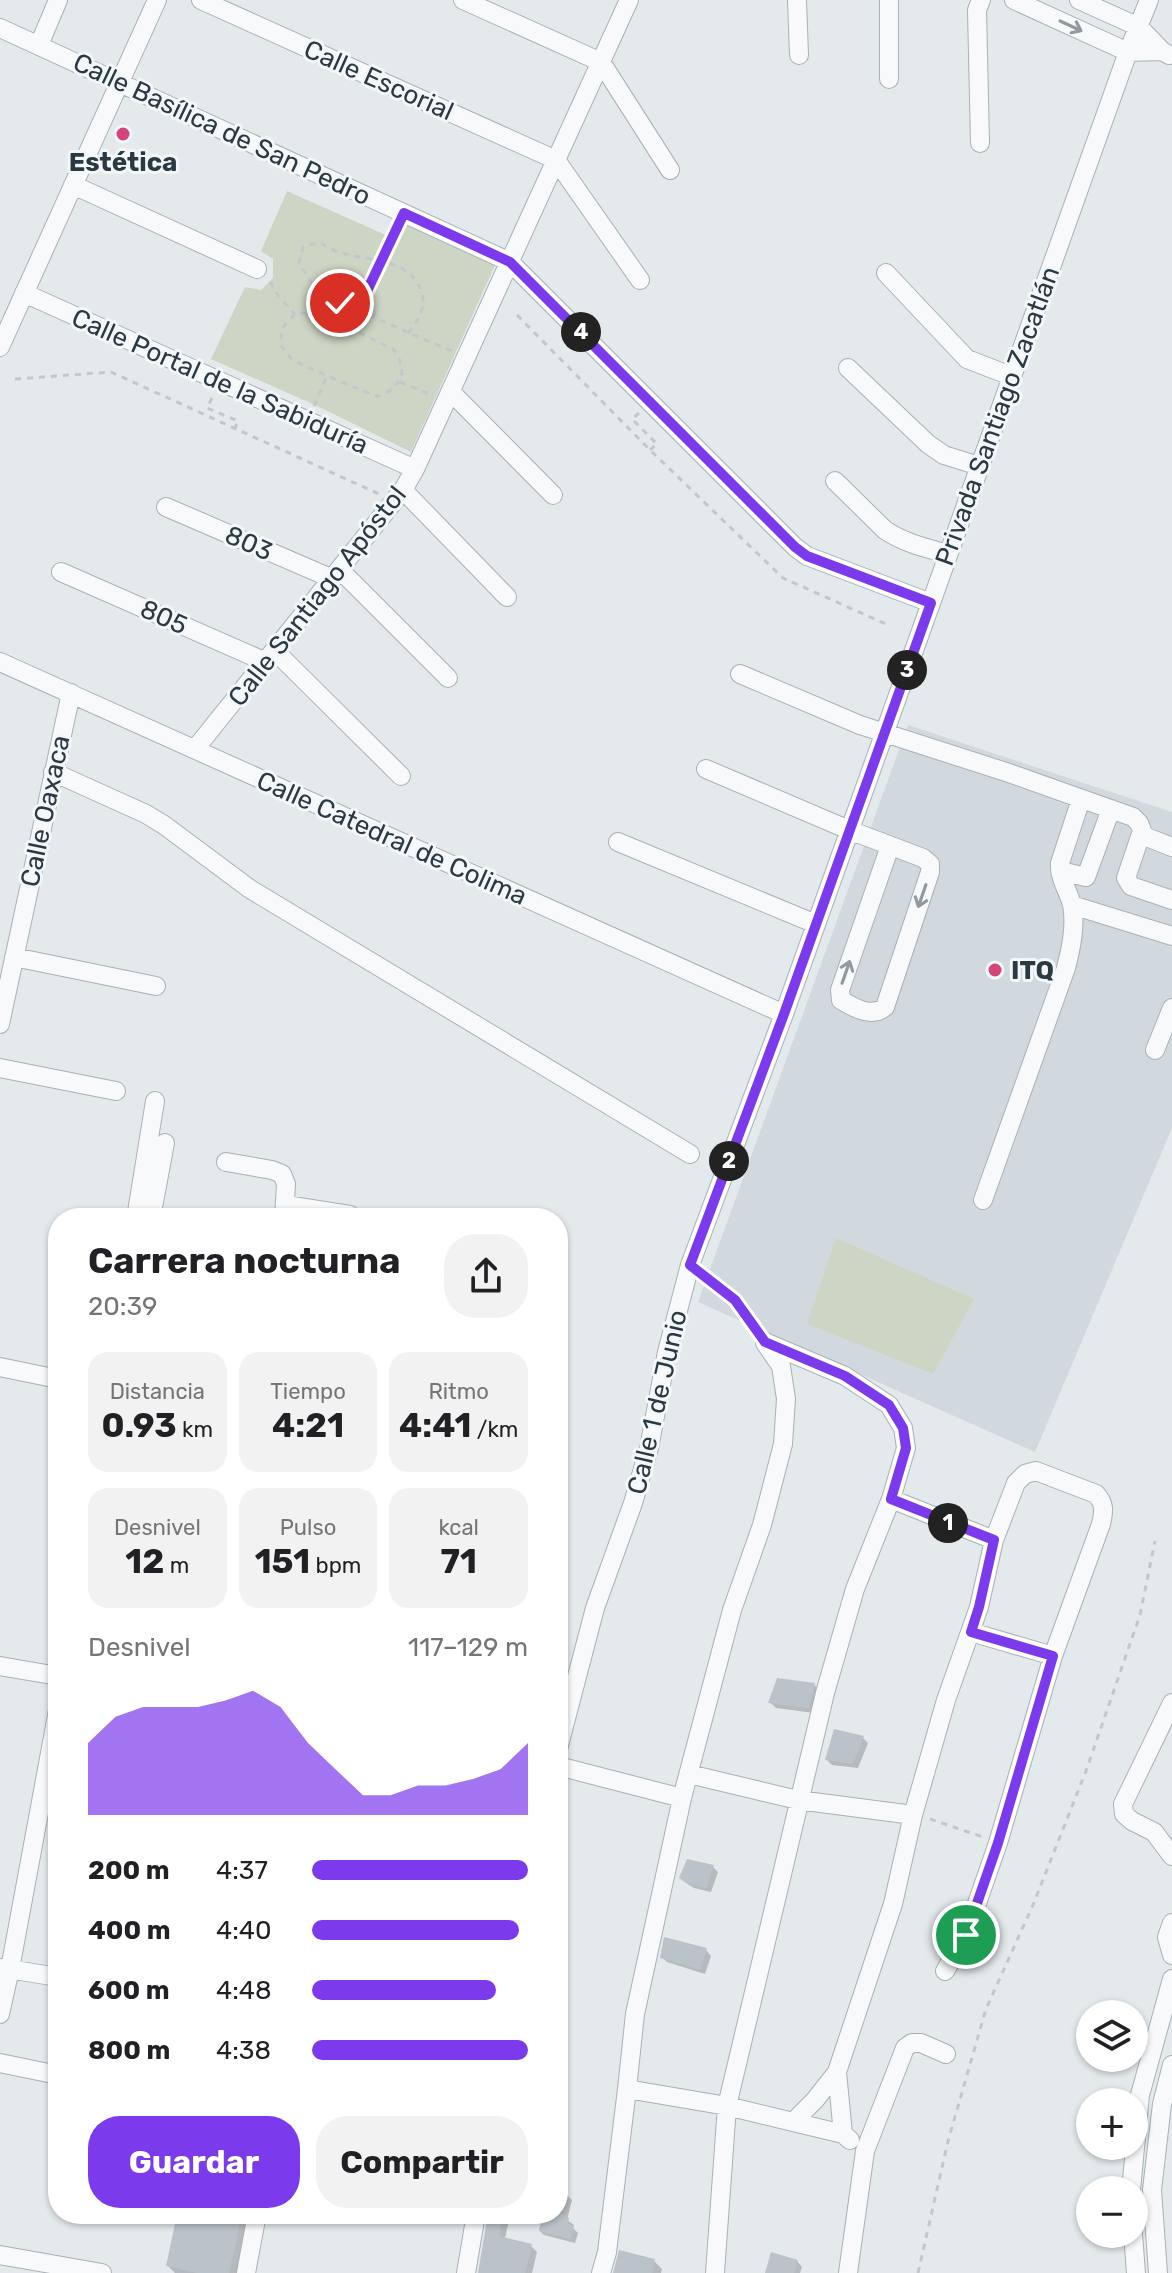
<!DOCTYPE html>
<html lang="es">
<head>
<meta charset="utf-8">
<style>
	:root { --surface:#fff; --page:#f2f2f2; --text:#202124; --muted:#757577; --accent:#7c3aed }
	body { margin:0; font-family:Rubik,sans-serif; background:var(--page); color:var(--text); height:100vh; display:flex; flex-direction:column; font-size:30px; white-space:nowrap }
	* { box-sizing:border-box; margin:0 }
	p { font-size:26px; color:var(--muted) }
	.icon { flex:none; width:44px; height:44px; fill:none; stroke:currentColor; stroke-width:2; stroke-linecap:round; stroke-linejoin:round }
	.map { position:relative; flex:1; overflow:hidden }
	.drawer { position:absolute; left:48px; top:1208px; width:520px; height:1016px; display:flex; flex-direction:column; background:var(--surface); border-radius:32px; box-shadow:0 2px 6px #0004 }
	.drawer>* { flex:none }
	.fabs { position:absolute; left:1076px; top:2000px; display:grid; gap:16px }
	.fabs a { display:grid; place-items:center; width:72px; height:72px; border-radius:50%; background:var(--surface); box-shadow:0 2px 6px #0004; font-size:40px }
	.pin { position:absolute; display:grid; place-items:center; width:68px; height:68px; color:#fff; margin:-34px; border:4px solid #fff; border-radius:50%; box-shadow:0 2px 8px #0007 }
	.km { position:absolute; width:40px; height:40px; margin:-20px; border-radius:50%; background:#222; color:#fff; font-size:22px; line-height:40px; text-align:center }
	.round { display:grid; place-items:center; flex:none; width:84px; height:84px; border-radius:32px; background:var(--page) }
	.head { display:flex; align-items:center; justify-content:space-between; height:136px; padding:0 40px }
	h1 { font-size:36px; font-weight:700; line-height:60px }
	.figures { display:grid; grid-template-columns:repeat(3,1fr); gap:12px; height:136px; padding:8px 40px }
	.figures div { display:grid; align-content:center; border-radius:20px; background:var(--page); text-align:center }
	.figures b { font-size:34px; font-weight:700 }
	.figures small { font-size:22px; font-weight:400 }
	.figures p { font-size:22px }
	.chart { height:224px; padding:16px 40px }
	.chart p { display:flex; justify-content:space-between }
	.chart svg { width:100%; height:144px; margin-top:8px; fill:var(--accent); opacity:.7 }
	.action { display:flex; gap:16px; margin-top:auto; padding:16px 40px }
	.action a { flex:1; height:92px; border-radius:32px; background:var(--accent); color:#fff; font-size:32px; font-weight:700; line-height:92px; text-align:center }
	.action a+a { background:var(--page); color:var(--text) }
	ul { padding:0 40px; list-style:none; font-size:26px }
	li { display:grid; grid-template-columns:128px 96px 1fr; align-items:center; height:60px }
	li i { height:20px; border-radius:10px; background:var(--accent) }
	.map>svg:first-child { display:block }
	.built { fill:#d2d9de }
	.green { fill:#cdd6c4 }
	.shadow { fill:#0003 }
	.building { fill:#bbc3ca }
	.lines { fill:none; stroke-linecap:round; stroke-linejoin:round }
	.minor-casing { stroke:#a8b1b7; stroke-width:20 }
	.path { stroke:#c2c7cb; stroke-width:3; stroke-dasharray:6 6; stroke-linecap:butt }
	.minor { stroke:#f7f9fa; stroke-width:18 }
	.oneway { stroke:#909aa0 }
	.route-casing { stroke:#fff; stroke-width:16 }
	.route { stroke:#7c3aed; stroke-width:10 }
	.poi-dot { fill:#d4467a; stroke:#f4f7f9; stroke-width:3 }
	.labels { text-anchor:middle; stroke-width:6; stroke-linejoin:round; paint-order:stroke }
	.street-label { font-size:26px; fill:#2a3a45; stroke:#f4f7f9 }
	.poi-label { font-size:26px; font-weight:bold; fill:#2a3a45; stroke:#f4f7f9 }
</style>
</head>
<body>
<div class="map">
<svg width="1172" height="2273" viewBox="0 0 1172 2273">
	<rect width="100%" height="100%" fill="#e4e9ec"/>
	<path class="built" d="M908,725L1172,812V1128L1035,1452L698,1302Z"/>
	<path class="green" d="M287,191L388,236L396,220L495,265L411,452L315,405L211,359L245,287L261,290L273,278V259L261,251Z
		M836,1238L974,1299L933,1374L807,1324Z"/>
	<path class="shadow" d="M814,1685L820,1690L814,1713L776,1708L771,1703Z
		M863,1738L868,1743L858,1768L832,1765L827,1760Z
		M713,1867L718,1872L711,1892L694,1888L686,1883Z
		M706,1950L711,1956L705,1974L667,1962L662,1957Z
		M558,2192L566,2194L572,2200L567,2220L574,2225L573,2228L578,2233L575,2243L544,2235L539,2230L544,2214H558Z
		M179,2214H255L242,2273H175L168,2266Z
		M489,2214H510L505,2239L531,2246L537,2252L532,2273H480Z
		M654,2261L662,2269L661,2273H615Z
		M797,2261L802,2267L800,2273H767Z"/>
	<path class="building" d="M777,1678L815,1683L809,1708L768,1703Z
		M834,1729L864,1736L853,1764L825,1760Z
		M687,1859L714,1865L706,1888L686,1883L679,1878Z
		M664,1937L707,1948L700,1970L660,1958Z
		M177,2214H242L229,2273H197L166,2266Z
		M488,2214H503L499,2236L532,2244L525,2273H478Z
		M547,2214H562L569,2218L568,2224L574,2226L570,2239L539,2231Z
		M619,2250L655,2259L652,2273H613Z
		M771,2252L798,2260L794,2273H765Z"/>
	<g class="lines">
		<g class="minor-casing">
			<path id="minor" d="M201,0L556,160L640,280
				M463,0L601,62L670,170
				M797,0L799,55
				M1014,0L1128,52L1162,51
				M1079,0L1139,27L1162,51L1169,55
				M0,28L510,262L795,547L807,556L931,603
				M39,45L58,0
				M889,79V0
				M980,143L977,10L981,0
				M73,185L257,269
				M886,273L967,359L1011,376
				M24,293L415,469
				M0,347L157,0
				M848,368L928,444L944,455L979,466
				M451,392L553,495
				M835,481L885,530C904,543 926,548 948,554
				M403,490L507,597
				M166,507L333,579
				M340,570L448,678
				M61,572L266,662
				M275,651L401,776
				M0,662L784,1014
				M740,674L860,725L1009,773L1133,817L1139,823L1144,836L1172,847
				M195,749L403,490L415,469L629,0
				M706,769L849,830L923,858L930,864V872L885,1007C872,1018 854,1008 841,1000L840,990L890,846
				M53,772L146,814L164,825L250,889L690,1154
				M1081,799L1060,863V869L1065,872L1086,877L1111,809
				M1142,831L1126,878L1131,886L1172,900
				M618,842L816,924
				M1072,905L1172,936
				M14,957L156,986
				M0,1024L71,693
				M1155,1050L1172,1008
				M0,1068L116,1091
				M226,1162L272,1170L282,1174L286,1184L284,1218
				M983,1200L1066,968C1071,948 1076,926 1072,905C1069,892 1061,882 1060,869
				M286,1205L350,1215
				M136,1218L155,1101
				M151,1218L165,1143
				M0,1367L58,1379
				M891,1499L994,1540
				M971,1632L1053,1656
				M0,1666L58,1676
				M1172,1703L1123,1804L1124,1814L1132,1821L1154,1832L1172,1856
				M558,1749L595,1608L633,1503L649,1448L667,1352L690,1265L784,1014L1128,52L1149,0
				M558,1766L682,1798
				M689,1774L798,1800L913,1815
				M1172,1923L1167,1937L1172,1955
				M2,1968L58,1977
				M0,2014L10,1969L58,1710
				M0,2063L58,2075
				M627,2089L727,2106L843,2134L850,2140
				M793,2122L815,2100L837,2072
				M843,2134L837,2072L893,1904L913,1815L946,1700L979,1607L994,1540L1016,1483L1025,1474L1036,1471L1096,1494C1105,1504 1104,1511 1101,1524L1053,1656L998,1843L966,1935L945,1971
				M1131,2190L1140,2095L1172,1979
				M1133,2234L1136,2273
				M0,2255L102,2273
				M246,2273L257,2214
				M466,2273L476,2214
				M601,2273L607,2252L627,2089L635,2014L682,1798L732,1610L762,1525L783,1444L786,1399L781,1366L765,1343
				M715,2273L727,2106L825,1693L855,1589L891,1499L906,1448L903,1428L889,1405L845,1376L765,1342
				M848,2273L865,2151L905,2048L912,2043H921L946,2054
				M1158,2273L1152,2190L1162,2104L1172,2065"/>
		</g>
		<path class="path" d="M270,282L279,297L295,314
			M340,303L366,292
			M316,312L393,349C402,361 407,375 394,387C390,391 384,396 378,396C373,396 298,364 292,359C288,356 284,349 281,345L282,328L295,314Z
			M517,315L650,450L783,578L888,625
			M375,316L367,291L397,227
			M350,328L358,311
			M408,333C418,321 426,308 422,293C411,258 370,261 341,253C333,251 326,246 319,242L303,247L299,262C305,273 311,284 320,292C333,304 355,310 371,316C398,328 425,340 452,351
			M15,379L111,372L379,494
			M400,382L429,394
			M212,398L207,408L238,421L235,428
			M314,406L327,376
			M639,413L632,419L657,444L650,450
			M706,1277L735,1300L755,1329
			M930,1819L983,1837
			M918,2273L948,2141L986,2009L1033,1905L1086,1771L1140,1615L1155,1541"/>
		<use href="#minor" class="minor"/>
	</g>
	<defs><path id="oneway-shaft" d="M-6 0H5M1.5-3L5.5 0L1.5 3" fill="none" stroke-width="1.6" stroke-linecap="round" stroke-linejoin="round" transform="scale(2)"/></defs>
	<g class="oneway">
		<use href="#oneway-shaft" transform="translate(1071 26) rotate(25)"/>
		<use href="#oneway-shaft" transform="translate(922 896) rotate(109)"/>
		<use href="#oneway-shaft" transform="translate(846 972) rotate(-71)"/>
	</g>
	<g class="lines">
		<g class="route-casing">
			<path id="route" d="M340,303L367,291L404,213L510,262L795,547L807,556L931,603L784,1014L690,1265L735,1300L765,1342L845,1376L889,1405L903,1428L906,1448L891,1499L994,1540L979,1607L971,1632L1053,1656L998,1843L966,1935"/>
		</g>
		<use href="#route" class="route"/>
	</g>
	<g class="poi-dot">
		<circle cx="123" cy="134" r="8"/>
		<circle cx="995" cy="970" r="8"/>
	</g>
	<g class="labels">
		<g class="street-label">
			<text transform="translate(379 80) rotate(24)" y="9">Calle Escorial</text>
			<text transform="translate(222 129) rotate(25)" y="9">Calle Basílica de San Pedro</text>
			<text transform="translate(220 381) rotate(24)" y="9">Calle Portal de la Sabiduría</text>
			<text transform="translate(997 416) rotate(-70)" y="9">Privada Santiago Zacatlán</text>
			<text transform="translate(249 543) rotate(24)" y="9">803</text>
			<text transform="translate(317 596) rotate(-52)" y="9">Calle Santiago Apóstol</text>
			<text transform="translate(164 617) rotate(24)" y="9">805</text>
			<text transform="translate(45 811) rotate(-78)" y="9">Calle Oaxaca</text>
			<text transform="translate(392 838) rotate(24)" y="9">Calle Catedral de Colima</text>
			<text transform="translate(657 1402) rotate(-77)" y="9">Calle 1 de Junio</text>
		</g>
		<g class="poi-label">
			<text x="123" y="171">Estética</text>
			<text x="1011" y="979" text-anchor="start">ITQ</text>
		</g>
	</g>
</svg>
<div class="fabs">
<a><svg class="icon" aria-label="layers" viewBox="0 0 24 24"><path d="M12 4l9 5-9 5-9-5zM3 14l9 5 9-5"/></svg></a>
<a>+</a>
<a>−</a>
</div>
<div class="pin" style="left:966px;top:1935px;background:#1e9e55"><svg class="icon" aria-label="arrive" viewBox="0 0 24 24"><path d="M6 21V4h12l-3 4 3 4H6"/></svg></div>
<div class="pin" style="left:340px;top:303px;background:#d93025"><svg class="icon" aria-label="check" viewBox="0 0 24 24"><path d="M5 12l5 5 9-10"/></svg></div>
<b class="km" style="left:948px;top:1523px">1</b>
<b class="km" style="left:729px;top:1161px">2</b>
<b class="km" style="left:907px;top:670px">3</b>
<b class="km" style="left:581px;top:332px">4</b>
<section class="drawer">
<div class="head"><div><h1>Carrera nocturna</h1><p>20:39</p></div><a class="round"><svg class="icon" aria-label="share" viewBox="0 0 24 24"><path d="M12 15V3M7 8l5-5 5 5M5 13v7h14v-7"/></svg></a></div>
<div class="figures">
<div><p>Distancia</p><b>0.93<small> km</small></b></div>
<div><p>Tiempo</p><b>4:21</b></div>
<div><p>Ritmo</p><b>4:41<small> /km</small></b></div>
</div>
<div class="figures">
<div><p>Desnivel</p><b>12<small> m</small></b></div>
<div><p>Pulso</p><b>151<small> bpm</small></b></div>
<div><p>kcal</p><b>71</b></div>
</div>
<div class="chart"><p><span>Desnivel</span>117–129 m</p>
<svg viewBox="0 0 160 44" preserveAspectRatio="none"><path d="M0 44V22L10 14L20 11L30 11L40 11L50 9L60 6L70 11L80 22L90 30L100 38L110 38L120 35L130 35L140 33L150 30L160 22V44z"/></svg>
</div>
<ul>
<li><b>200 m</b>4:37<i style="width:100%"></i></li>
<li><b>400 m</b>4:40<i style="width:96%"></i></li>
<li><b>600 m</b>4:48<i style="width:85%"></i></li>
<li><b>800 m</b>4:38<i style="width:100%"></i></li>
</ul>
<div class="action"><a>Guardar</a><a>Compartir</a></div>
</section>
</div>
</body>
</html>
